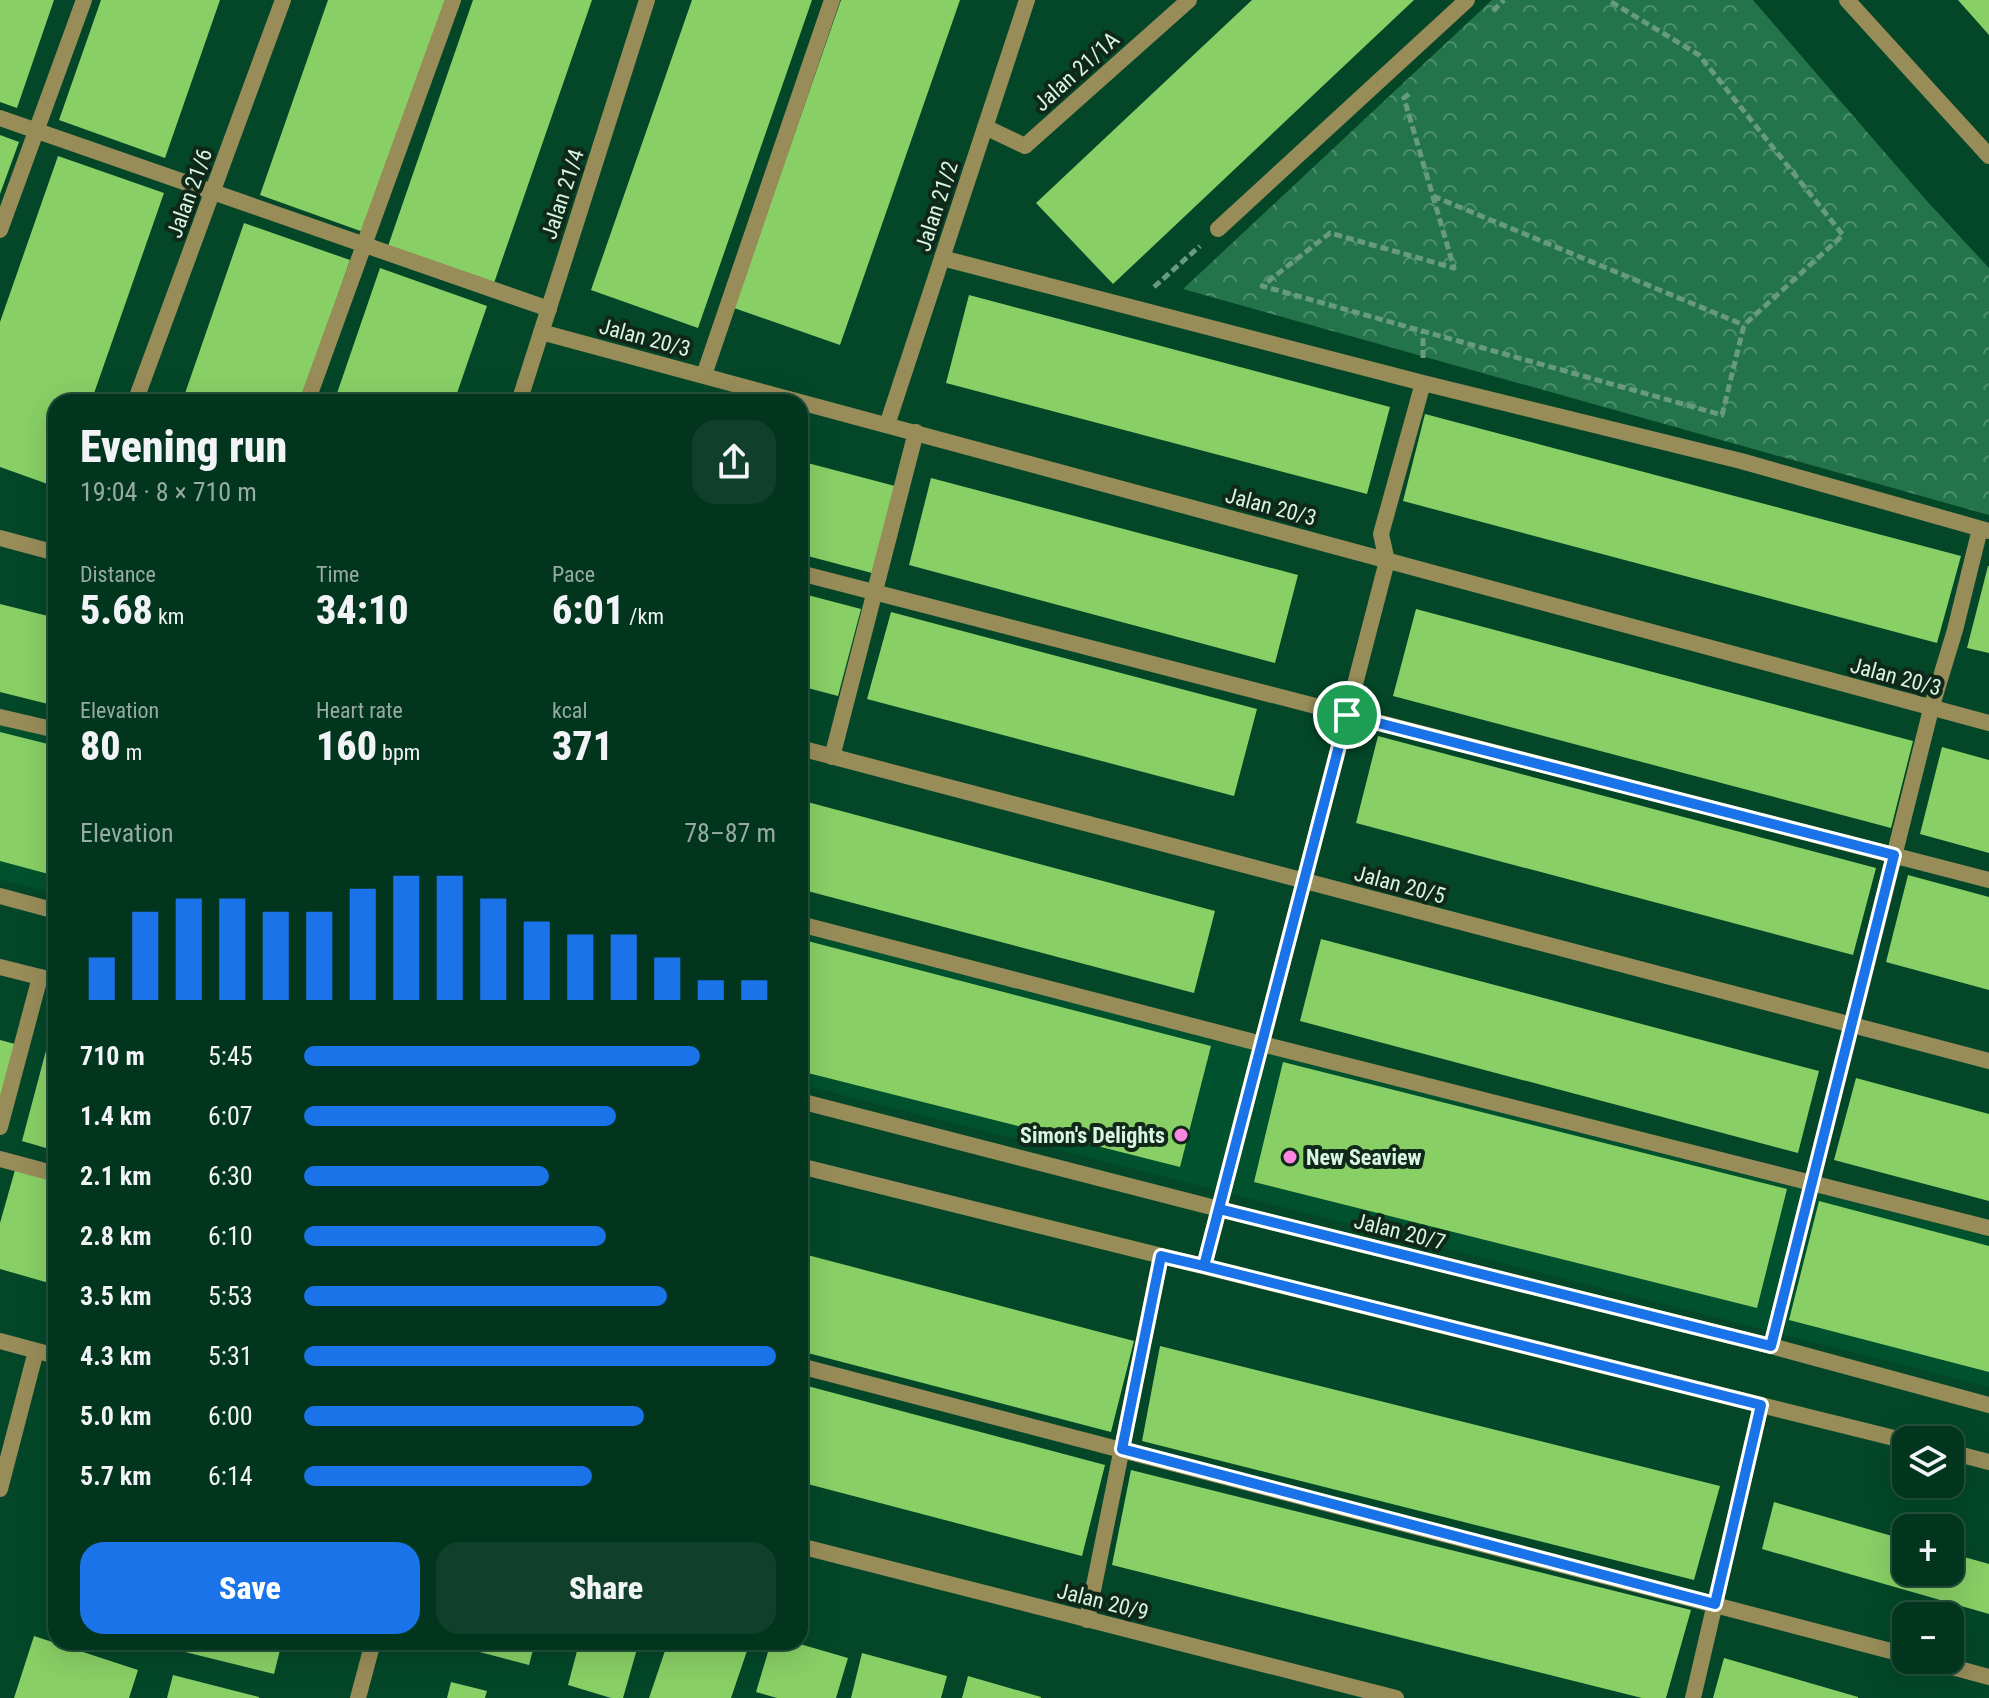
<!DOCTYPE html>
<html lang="en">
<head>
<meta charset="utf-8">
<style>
	:root { --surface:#02351e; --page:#10402b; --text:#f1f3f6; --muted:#96aba4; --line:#23503c; --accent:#1a73e8 }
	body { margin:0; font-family:"Roboto Condensed",sans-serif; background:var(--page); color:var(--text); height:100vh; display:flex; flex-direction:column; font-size:30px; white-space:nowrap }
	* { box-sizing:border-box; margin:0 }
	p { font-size:26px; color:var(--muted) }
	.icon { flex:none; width:44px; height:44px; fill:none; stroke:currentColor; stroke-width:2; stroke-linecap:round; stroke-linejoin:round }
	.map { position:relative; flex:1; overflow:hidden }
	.side { position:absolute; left:48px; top:394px; width:760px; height:1256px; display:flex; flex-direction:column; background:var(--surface); border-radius:24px; box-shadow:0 8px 32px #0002,0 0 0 2px var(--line) }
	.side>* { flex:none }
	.fabs { position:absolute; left:1892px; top:1426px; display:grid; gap:16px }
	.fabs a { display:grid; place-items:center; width:72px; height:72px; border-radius:16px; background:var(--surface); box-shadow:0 8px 32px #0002,0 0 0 2px var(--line); font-size:40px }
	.pin { position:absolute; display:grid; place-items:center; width:68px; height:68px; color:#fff; margin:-34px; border:4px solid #fff; border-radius:50%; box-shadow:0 2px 8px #0007 }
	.round { display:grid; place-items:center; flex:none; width:84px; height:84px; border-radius:24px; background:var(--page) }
	.head { display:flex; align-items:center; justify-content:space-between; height:136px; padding:0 32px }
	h1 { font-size:44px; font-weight:800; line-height:60px }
	.figures { display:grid; grid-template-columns:repeat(3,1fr); gap:12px; height:136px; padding:8px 32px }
	.figures div { display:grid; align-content:center }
	.figures b { font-size:40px; font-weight:800 }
	.figures small { font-size:22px; font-weight:400 }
	.figures p { font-size:22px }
	.chart { height:224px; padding:16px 32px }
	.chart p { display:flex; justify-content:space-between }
	.chart svg { width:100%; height:144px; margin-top:8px; stroke:var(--accent); stroke-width:6 }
	.primary-button { display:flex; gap:16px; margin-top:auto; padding:16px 32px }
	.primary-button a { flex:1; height:92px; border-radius:24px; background:var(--accent); color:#fff; font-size:32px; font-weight:800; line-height:92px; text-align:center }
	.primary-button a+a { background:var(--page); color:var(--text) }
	ul { padding:0 32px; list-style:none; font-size:26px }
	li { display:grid; grid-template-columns:128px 96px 1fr; align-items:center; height:60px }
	li i { height:20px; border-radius:10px; background:var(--accent) }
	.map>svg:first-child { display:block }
	.built { fill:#00512d }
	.park { fill:url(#park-crowns) }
	.building { fill:#88cf65 }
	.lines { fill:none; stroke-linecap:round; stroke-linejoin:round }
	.path { stroke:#689a80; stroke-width:5; stroke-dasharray:8 4; stroke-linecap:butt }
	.service { stroke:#988c59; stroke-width:16 }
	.minor { stroke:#988c59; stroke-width:16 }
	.tertiary { stroke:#988c59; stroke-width:16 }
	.route-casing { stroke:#fff; stroke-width:16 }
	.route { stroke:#1a73e8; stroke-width:10 }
	.poi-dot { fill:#fd86e2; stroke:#0f2819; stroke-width:3 }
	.labels { text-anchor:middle; stroke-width:8; stroke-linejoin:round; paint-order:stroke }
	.street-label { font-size:22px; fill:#d7f5e1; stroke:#0f2819 }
	.poi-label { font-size:22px; font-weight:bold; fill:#d7f5e1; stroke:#0f2819; text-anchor:end }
</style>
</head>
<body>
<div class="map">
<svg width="1989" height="1698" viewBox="0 0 1989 1698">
	<defs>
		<pattern id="park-crowns" width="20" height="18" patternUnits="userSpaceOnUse" patternTransform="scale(2)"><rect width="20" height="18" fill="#24744b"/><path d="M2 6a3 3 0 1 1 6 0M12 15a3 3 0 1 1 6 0" fill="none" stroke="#4d8f6d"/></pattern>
	</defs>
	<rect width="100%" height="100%" fill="#034728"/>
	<path class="built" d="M0,719L56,733V894L0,880Z
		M800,930L1234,1044L1989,1237V1387L800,1084Z"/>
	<path class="park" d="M1492,0H1753L1926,200L1989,268V515L1183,289Z"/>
	<path class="building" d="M0,0H54L17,108L0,102Z
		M101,0H220L165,158L59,120Z
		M328,0H447L366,233L260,195Z
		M473,0H592L493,286L387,249Z
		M692,0H812L698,328L591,290Z
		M841,0H960L840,345L734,308Z
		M1252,0H1414L1113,284L1036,203Z
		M1958,0H1989V35Z
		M0,135L19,142L0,194Z
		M58,156L164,193L91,402H56V487L0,467V322Z
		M244,223L350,260L301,402H182Z
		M380,268L487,306L454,402H334Z
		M969,295L1390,407L1367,494L946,383Z
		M1425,414L1961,556L1937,643L1403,501Z
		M800,461L895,486L872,573L800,554Z
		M931,478L1298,575L1275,663L909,565Z
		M1988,566H1989V653L1967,648Z
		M800,593L861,609L838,696L800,686Z
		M0,604L56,618V706L0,692Z
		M1416,609L1913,741L1891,828L1393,696Z
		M891,612L1257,709L1234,796L867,699Z
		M0,732L56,746V876L0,861Z
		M1378,736L1876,868L1853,955L1356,823Z
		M1942,747L1989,760V853L1920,834Z
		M800,800L1215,911L1194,993L800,889Z
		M1908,875L1989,897V990L1886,962Z
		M800,939L1211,1046L1180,1167L800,1071Z
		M1321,939L1819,1071L1798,1153L1300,1021Z
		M0,1040L15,1044L0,1102Z
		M48,1043L56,1046V1151L22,1141Z
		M1283,1062L1787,1189L1757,1308L1254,1182Z
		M1856,1078L1989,1114V1201L1834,1160Z
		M15,1170L56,1182V1285L0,1269V1223Z
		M1819,1201L1989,1246V1372L1789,1320Z
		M800,1253L1134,1341L1111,1432L800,1351Z
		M1160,1346L1720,1486L1694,1580L1142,1441Z
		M800,1384L1105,1465L1082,1556L800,1482Z
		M1131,1470L1691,1610L1666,1698H1642L1112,1565Z
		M1774,1502L1906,1540V1572H1950V1553L1989,1564V1614L1762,1549Z
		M34,1636L138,1670L129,1698H14Z
		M130,1642H156L153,1650Z
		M179,1642H282L274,1674L177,1650Z
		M454,1642H535L529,1665L453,1645Z
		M551,1642H639L623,1698H611L568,1685L577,1651Z
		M668,1642H750L731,1698H649Z
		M771,1642H793L848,1658L836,1698H777L756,1692Z
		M862,1653L947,1676L941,1698H851Z
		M1724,1658L1858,1697V1698H1713Z
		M173,1675L259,1697V1698H167Z
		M968,1676L1041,1697V1698H962Z
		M451,1682L487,1691L485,1698H447Z"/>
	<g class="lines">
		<path class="path" d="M1493,11L1504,0
			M1409,94L1404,98L1454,268L1330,233L1262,286L1722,415L1744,325L1843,235L1699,55L1608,0
			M1433,196L1744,325
			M1154,287L1200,246
			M1423,358V331"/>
		<path class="service" d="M0,118L549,309
			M1218,229L1467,0
			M0,230L84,0
			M942,258L1423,383L1741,461L1989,531
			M704,375L832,0
			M307,402L453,0
			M1387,561L1381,534L1423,383
			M800,573L1989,880
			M0,717L56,730
			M832,757L916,432
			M800,924L1262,1044L1989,1228
			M0,1127L40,977
			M0,1159L56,1174
			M1771,1346L1931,709L1955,630L1980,529
			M800,1366L1906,1655
			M1087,1620L1161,1256
			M1926,1660L1989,1677
			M1693,1698L1761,1405"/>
		<path class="minor" d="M1847,0L1989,156
			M985,127L1025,146L1189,0
			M541,332L1989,723
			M135,402L283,0
			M519,402L647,0
			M887,425L1027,0
			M0,538L56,553
			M800,748L1989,1061
			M0,896L56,911
			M800,1101L1219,1209L1771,1346L1989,1405
			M1204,1266L1387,561
			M0,1341L56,1356
			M0,1489L36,1351
			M800,1546L1396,1698
			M358,1698L373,1642"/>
		<path class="tertiary" d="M0,967L56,981
			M800,1166L1906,1441
			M1950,1452L1989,1462"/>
	</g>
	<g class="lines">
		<g class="route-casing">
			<path id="route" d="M1347,715L1204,1266L1761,1405L1715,1604L1122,1449L1161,1256L1204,1266L1219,1209L1771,1346L1894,855L1347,715"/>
		</g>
		<use href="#route" class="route"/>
	</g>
	<g class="poi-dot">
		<circle cx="1181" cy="1135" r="8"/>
		<circle cx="1290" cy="1157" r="8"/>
	</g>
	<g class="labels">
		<g class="street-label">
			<text transform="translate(1076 71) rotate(-42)" y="8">Jalan 21/1A</text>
			<text transform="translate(189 193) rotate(-70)" y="8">Jalan 21/6</text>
			<text transform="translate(562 194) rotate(-72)" y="8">Jalan 21/4</text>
			<text transform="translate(936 206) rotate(-72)" y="8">Jalan 21/2</text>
			<text transform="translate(645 337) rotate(15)" y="8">Jalan 20/3</text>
			<text transform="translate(1271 506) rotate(15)" y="8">Jalan 20/3</text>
			<text transform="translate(1896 676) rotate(15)" y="8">Jalan 20/3</text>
			<text transform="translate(1400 884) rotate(15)" y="8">Jalan 20/5</text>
			<text transform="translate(1400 1231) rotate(14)" y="8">Jalan 20/7</text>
			<text transform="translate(1103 1601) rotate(14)" y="8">Jalan 20/9</text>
		</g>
		<g class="poi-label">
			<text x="1165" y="1143">Simon's Delights</text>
			<text x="1306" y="1165" text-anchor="start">New Seaview</text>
		</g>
	</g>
</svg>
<div class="fabs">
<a><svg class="icon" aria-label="layers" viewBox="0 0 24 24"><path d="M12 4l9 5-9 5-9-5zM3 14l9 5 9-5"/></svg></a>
<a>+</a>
<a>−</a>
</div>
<div class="pin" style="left:1347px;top:715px;background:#1e9e55"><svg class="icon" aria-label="arrive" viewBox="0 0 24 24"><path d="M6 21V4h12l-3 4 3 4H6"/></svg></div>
<section class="side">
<div class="head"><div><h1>Evening run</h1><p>19:04 · 8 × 710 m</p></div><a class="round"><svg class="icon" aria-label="share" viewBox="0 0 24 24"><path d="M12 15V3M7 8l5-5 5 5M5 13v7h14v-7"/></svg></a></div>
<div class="figures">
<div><p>Distance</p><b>5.68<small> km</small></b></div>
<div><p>Time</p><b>34:10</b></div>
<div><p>Pace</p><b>6:01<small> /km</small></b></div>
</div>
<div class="figures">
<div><p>Elevation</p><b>80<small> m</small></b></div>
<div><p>Heart rate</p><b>160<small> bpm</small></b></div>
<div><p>kcal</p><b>371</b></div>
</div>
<div class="chart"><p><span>Elevation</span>78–87 m</p>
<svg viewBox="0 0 160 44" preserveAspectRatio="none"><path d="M5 44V31M15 44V17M25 44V13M35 44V13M45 44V17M55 44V17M65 44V10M75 44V6M85 44V6M95 44V13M105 44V20M115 44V24M125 44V24M135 44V31M145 44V38M155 44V38"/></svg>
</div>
<ul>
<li><b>710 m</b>5:45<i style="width:84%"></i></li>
<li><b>1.4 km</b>6:07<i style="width:66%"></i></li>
<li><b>2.1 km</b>6:30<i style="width:52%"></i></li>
<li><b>2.8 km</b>6:10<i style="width:64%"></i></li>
<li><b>3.5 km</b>5:53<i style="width:77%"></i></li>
<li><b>4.3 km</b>5:31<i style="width:100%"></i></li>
<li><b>5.0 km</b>6:00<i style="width:72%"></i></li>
<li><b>5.7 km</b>6:14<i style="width:61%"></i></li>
</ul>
<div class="primary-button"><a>Save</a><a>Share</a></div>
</section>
</div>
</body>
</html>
